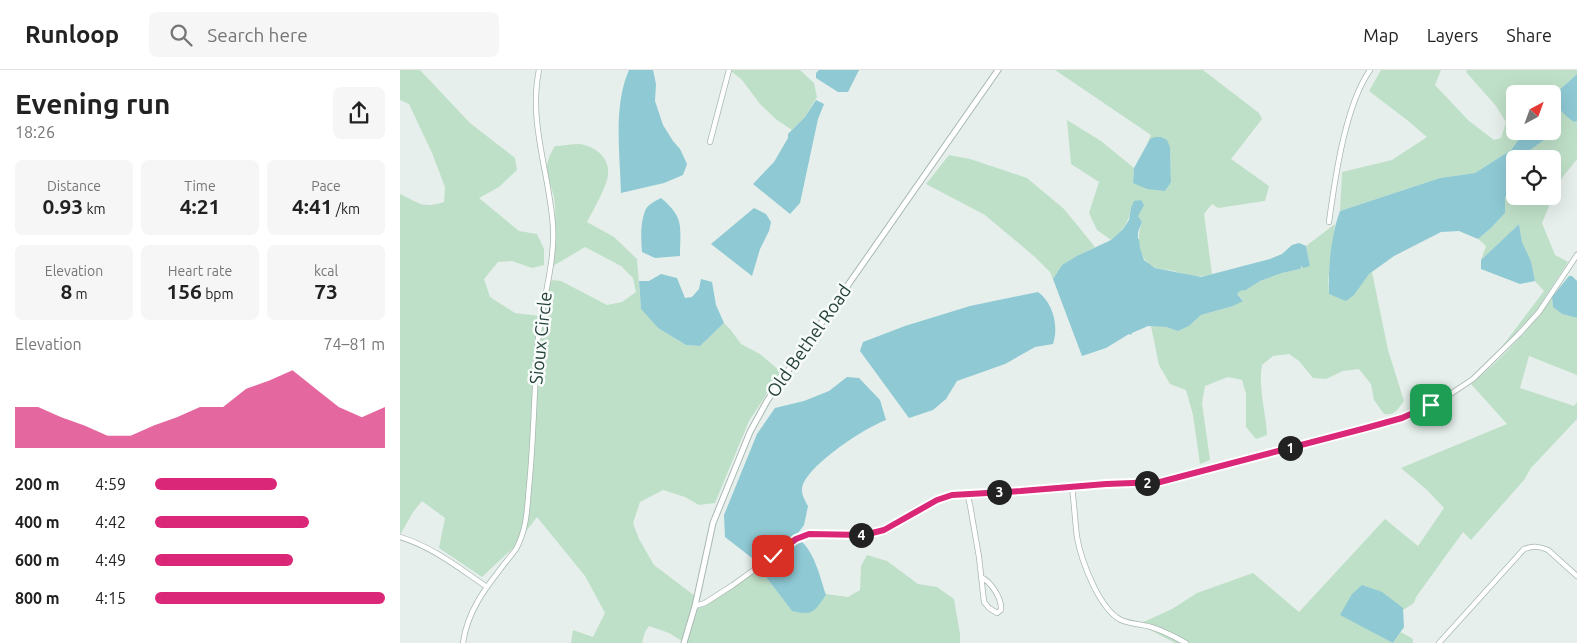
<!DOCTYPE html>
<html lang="en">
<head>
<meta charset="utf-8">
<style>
	:root { --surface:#fff; --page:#f6f6f6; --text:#222; --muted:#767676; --line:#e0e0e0; --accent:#db2777 }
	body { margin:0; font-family:Ubuntu,sans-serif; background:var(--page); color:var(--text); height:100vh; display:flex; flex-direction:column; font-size:19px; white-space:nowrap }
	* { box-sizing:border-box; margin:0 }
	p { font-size:16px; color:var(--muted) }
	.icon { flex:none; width:28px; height:28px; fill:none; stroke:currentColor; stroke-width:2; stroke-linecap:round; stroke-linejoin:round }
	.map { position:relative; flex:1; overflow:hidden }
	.side { display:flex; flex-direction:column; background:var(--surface); width:400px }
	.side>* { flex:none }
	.needle { width:32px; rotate:41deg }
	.tools { position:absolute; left:1106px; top:15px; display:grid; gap:10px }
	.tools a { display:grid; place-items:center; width:55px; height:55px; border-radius:8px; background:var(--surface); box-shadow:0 5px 20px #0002; font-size:25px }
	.pin { position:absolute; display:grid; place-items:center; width:42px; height:42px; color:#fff; margin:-21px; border-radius:10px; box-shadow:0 2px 8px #0006 }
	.km { position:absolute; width:25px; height:25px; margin:-12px; border-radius:50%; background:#222; color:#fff; font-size:14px; line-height:25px; text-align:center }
	.round { display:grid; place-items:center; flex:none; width:52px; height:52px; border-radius:8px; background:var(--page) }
	.overview { display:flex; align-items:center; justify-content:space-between; height:85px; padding:0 15px }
	h1 { font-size:28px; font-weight:700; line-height:38px }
	.stats { display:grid; grid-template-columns:repeat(3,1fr); gap:8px; height:85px; padding:5px 15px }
	.stats div { display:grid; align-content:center; border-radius:8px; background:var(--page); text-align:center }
	.stats b { font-size:21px; font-weight:700 }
	.stats small { font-size:14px; font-weight:400 }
	.stats p { font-size:14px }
	.chart { height:140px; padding:10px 15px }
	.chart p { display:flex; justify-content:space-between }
	.chart svg { width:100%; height:90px; margin-top:5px; fill:var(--accent); opacity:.7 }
	ul { padding:0 15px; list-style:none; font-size:16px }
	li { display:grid; grid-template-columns:80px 60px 1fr; align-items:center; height:38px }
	li i { height:12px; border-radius:6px; background:var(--accent) }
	header { display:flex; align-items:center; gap:30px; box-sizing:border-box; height:70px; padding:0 25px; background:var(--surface); border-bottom:1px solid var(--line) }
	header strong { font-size:24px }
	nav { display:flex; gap:28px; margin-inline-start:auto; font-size:18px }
	.search { width:350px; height:45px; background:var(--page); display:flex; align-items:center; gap:12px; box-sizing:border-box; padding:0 18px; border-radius:8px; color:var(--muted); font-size:19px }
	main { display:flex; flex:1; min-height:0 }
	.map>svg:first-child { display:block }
	.green { fill:#bfe0c8 }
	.water { fill:#8ec9d4 }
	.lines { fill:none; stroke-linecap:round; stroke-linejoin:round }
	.minor-casing { stroke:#a8b8b2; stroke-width:6 }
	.tertiary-casing { stroke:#a8b8b2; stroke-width:7 }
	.minor { stroke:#fff; stroke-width:4.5 }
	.tertiary { stroke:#fff; stroke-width:5 }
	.route-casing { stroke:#fff; stroke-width:10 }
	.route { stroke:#db2777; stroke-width:6 }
	.labels { text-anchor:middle; stroke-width:5; stroke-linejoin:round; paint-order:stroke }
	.street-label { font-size:18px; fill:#24423a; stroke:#f7fbf9 }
</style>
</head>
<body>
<header>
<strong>Runloop</strong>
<div class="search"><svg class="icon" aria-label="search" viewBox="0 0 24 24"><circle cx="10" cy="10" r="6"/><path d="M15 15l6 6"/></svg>Search here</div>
<nav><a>Map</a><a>Layers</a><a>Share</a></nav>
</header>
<main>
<section class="side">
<div class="overview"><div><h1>Evening run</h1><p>18:26</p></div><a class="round"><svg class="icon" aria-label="share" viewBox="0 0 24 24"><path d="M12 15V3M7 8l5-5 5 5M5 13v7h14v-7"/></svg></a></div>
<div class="stats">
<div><p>Distance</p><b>0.93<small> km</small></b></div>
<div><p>Time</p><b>4:21</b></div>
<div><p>Pace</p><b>4:41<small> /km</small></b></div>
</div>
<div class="stats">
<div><p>Elevation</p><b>8<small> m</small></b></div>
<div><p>Heart rate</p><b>156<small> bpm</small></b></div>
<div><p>kcal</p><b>73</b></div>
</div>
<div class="chart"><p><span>Elevation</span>74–81 m</p>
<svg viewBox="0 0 160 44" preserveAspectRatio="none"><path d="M0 44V24L10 24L20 29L30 33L40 38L50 38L60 33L70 29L80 24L90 24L100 15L110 11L120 6L130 15L140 24L150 29L160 24V44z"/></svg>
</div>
<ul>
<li><b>200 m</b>4:59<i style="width:53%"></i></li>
<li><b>400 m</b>4:42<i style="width:67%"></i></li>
<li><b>600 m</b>4:49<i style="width:60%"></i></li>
<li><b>800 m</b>4:15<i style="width:100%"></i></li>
</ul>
</section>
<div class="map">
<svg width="1177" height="573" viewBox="0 0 1177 573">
	<rect width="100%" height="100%" fill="#e6efeb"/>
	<path class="green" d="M0,0H20L70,53L115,88L117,100L99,117L79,128L119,161L137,164L144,179V195L132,198L112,191L98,192L84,209L90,227L115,243L140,246L152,210L161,211L207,235L222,232L236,222L233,208L221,196L185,177L153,196C154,176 156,156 155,136C154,110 137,105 155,76C163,76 171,74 179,74C195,76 210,87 208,105C207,116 193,141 187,152L214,167L237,189L241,239L258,258L286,275L300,276L324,253L330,259L341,274L360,284L381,302L349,351L315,433L299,435L285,427L263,420L240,432L233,453L239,469L254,495L295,526L282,571L269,563L249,556L245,562L242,573H171L173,560L193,567L205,543L185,506L137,447L114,477L82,507L39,478L45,448L22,431L13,442L0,465V124C19,133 22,139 44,132L45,117L32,83L9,34L0,30Z
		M330,0H400L414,13L417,27L405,47L392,60L377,50L360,34L342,10Z
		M655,0H803L859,43L862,49L831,89L869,116L865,131L818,138L812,134L804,144L812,204C796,209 789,205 774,201C768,199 760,200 754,197C738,189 736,168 742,152L731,138C728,155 723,159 711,170L697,160L689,143L699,112L671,94L667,50L701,71L734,98L733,113L771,112L770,77L750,69L747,74L751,65Z
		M981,0H1041L1035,15L1069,51L1094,70L1101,68L1106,52L1096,36L1066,2L1067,0H1177V4L1156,23L1174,52L1177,51V89L1159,112L1142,153L1155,185L1168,192L1137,240L1098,282L1144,221L1135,211L1131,191L1122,172L1119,154L1081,190L1086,176L1078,169L1091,158L1105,143V128L1115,109V126H1152V89H1125L1130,80L1154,63L1152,56V24H1115V61H1125L1111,80L1075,103L1040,108L940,141L942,102L992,90L1027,67L1007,50L969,21Z
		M549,85L570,89L627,108L664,139L695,177L662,195L653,209L650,202L635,187L585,145L526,114Z
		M935,154L928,211L929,224L940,227L972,202L988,280L1004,331C998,339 995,346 984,344L974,330L971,314L959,299L943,301L926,309L913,308L899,291L889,284L873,286L862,295C858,317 866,343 867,365L856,369L846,357V324L842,310L828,307L805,316L802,333L810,390L800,394L793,345L786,320L770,314L759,295L751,256L766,257L778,261L789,256L801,245L833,236L843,230L837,224L840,221L846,220L860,211L882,203L900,199L903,196H910L906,176Z
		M1152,227L1153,237L1162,244L1177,248V305L1129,286L1120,318L1174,336L1177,332V349L1131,398L1124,410L1071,470L1063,462L1016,527L1014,533L1003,540V538L940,544L993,573L1001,562L1013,569V573H775L739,554L772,539L797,523L853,503L899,542L985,449L1018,476L1044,438L1027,420L1001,398L1107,354L1071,314C1099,291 1133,257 1152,227Z
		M467,485L487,491L518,514L537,517L554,529L560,564V573H287L298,538L306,536L360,499L392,541L426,526V524L448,527L460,520L461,496Z"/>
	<path class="water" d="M229,0H253L256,14L255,31L263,55L273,71L280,79L287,94L283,105L264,113L221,123C220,84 213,36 229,0Z
		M419,0H459L448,22H438L416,8V3Z
		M1177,4V51L1174,52C1165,46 1153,35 1156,23Z
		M416,30L424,34L418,49L400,133L390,144L353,114L374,92L388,68V64L405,47Z
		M1153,56L1154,63L1130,80L1125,89H1115V109L1105,128V143L1091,158L1078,169L1059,161L1041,162L994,186L969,204L954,225L946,231L929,224C928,199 931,165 940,141L1040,108L1075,103L1111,80L1125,61H1152Z
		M755,67H761L767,70L770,77L771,112L765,121L747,119L733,113L734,98L750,69Z
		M261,128C285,148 280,157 280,186L255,188L242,182C241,169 240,154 245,141C247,135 255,131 261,128Z
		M741,130L744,135L738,146L742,152L738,162V169H739L740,178L744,190L755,198L801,207L870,189L882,184L892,175L899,173L906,176L910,196L903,198L902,196L900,199L882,203L860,211L846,220L840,221L837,224L843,231L833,236L801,245L789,256L778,261L766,257L748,256L732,263L731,265L729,264L706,278L682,286L653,209L662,195L677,186L711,170L723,159L729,150L731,138L734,131Z
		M354,138L366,144L371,152L369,161L360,179L352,206L311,174Z
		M1119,154L1122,172L1131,191L1135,211L1120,214L1081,199V190Z
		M261,204L277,208L285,228L292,227L299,219L301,209L312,212L316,235L324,253L300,276L286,275L258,258L241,239L239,211H249Z
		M1169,206H1172L1177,211V248L1162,244L1153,237L1152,227Z
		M638,222C653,233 659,256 653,274L635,277L605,294L557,311L546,329L533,340L509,348L460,281L463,272L505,256L570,236Z
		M447,307L459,308L480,330L486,350C464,358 413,392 403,414C400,422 404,429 408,436L404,455L396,466L357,495L352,488L325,467L324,445L357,364L375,338L404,331L429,321Z
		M400,470C415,483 420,507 426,525C414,542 413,546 392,541L360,499Z
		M962,515L982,522L1003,538L1004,557L993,573L940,545L952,524Z"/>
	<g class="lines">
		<g class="minor-casing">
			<path id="minor" d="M310,72L329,0
				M929,152C935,108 945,36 970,0
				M672,417C674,433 675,450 677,467C681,490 699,539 721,550C730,554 741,554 751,557C762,560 775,567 786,573
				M567,423L570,435L579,487L584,532L589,538L597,543L601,540C602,528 591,512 581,507
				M0,467C33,477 59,498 87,517
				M295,536L305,533L333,515L398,468L414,463L451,466L473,463L489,457L537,430L552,425L621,421L706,414L760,412L1002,348L1040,331L1073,309L1119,264L1139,242L1177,185
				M63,573C68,535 94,508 116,479C127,459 127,439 129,417C134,368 134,318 138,270C142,232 155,195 153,157C150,105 128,53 139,0
				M1039,573L1124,479C1133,476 1139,476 1148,480L1177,506"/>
		</g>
		<g class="tertiary-casing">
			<path id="tertiary" d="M284,573L295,536L313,453L350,362L367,331L598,0"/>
		</g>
		<use href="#minor" class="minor"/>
		<use href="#tertiary" class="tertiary"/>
	</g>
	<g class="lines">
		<g class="route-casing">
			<path id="route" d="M373,486L396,469L409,464L464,465L484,460L537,430L552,425L621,421L706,414L760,412L966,358L1002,348L1031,335"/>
		</g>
		<use href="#route" class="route"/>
	</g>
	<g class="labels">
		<g class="street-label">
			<text transform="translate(141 268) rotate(-84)" y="6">Sioux Circle</text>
			<text transform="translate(409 271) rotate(-55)" y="6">Old Bethel Road</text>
		</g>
	</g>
</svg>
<div class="tools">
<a><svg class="needle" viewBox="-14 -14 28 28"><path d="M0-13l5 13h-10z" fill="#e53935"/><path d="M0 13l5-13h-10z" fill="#767676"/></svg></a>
<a><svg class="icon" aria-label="locate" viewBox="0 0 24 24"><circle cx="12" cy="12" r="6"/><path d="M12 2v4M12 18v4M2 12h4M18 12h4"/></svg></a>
</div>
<div class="pin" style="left:1031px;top:335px;background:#1e9e55"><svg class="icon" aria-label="arrive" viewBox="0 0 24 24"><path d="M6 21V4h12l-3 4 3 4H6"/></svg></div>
<div class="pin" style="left:373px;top:486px;background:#d93025"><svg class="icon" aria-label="check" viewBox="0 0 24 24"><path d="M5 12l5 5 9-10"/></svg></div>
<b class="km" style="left:890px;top:378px">1</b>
<b class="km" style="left:747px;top:413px">2</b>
<b class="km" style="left:599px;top:422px">3</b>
<b class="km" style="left:461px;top:465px">4</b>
</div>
</main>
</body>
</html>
